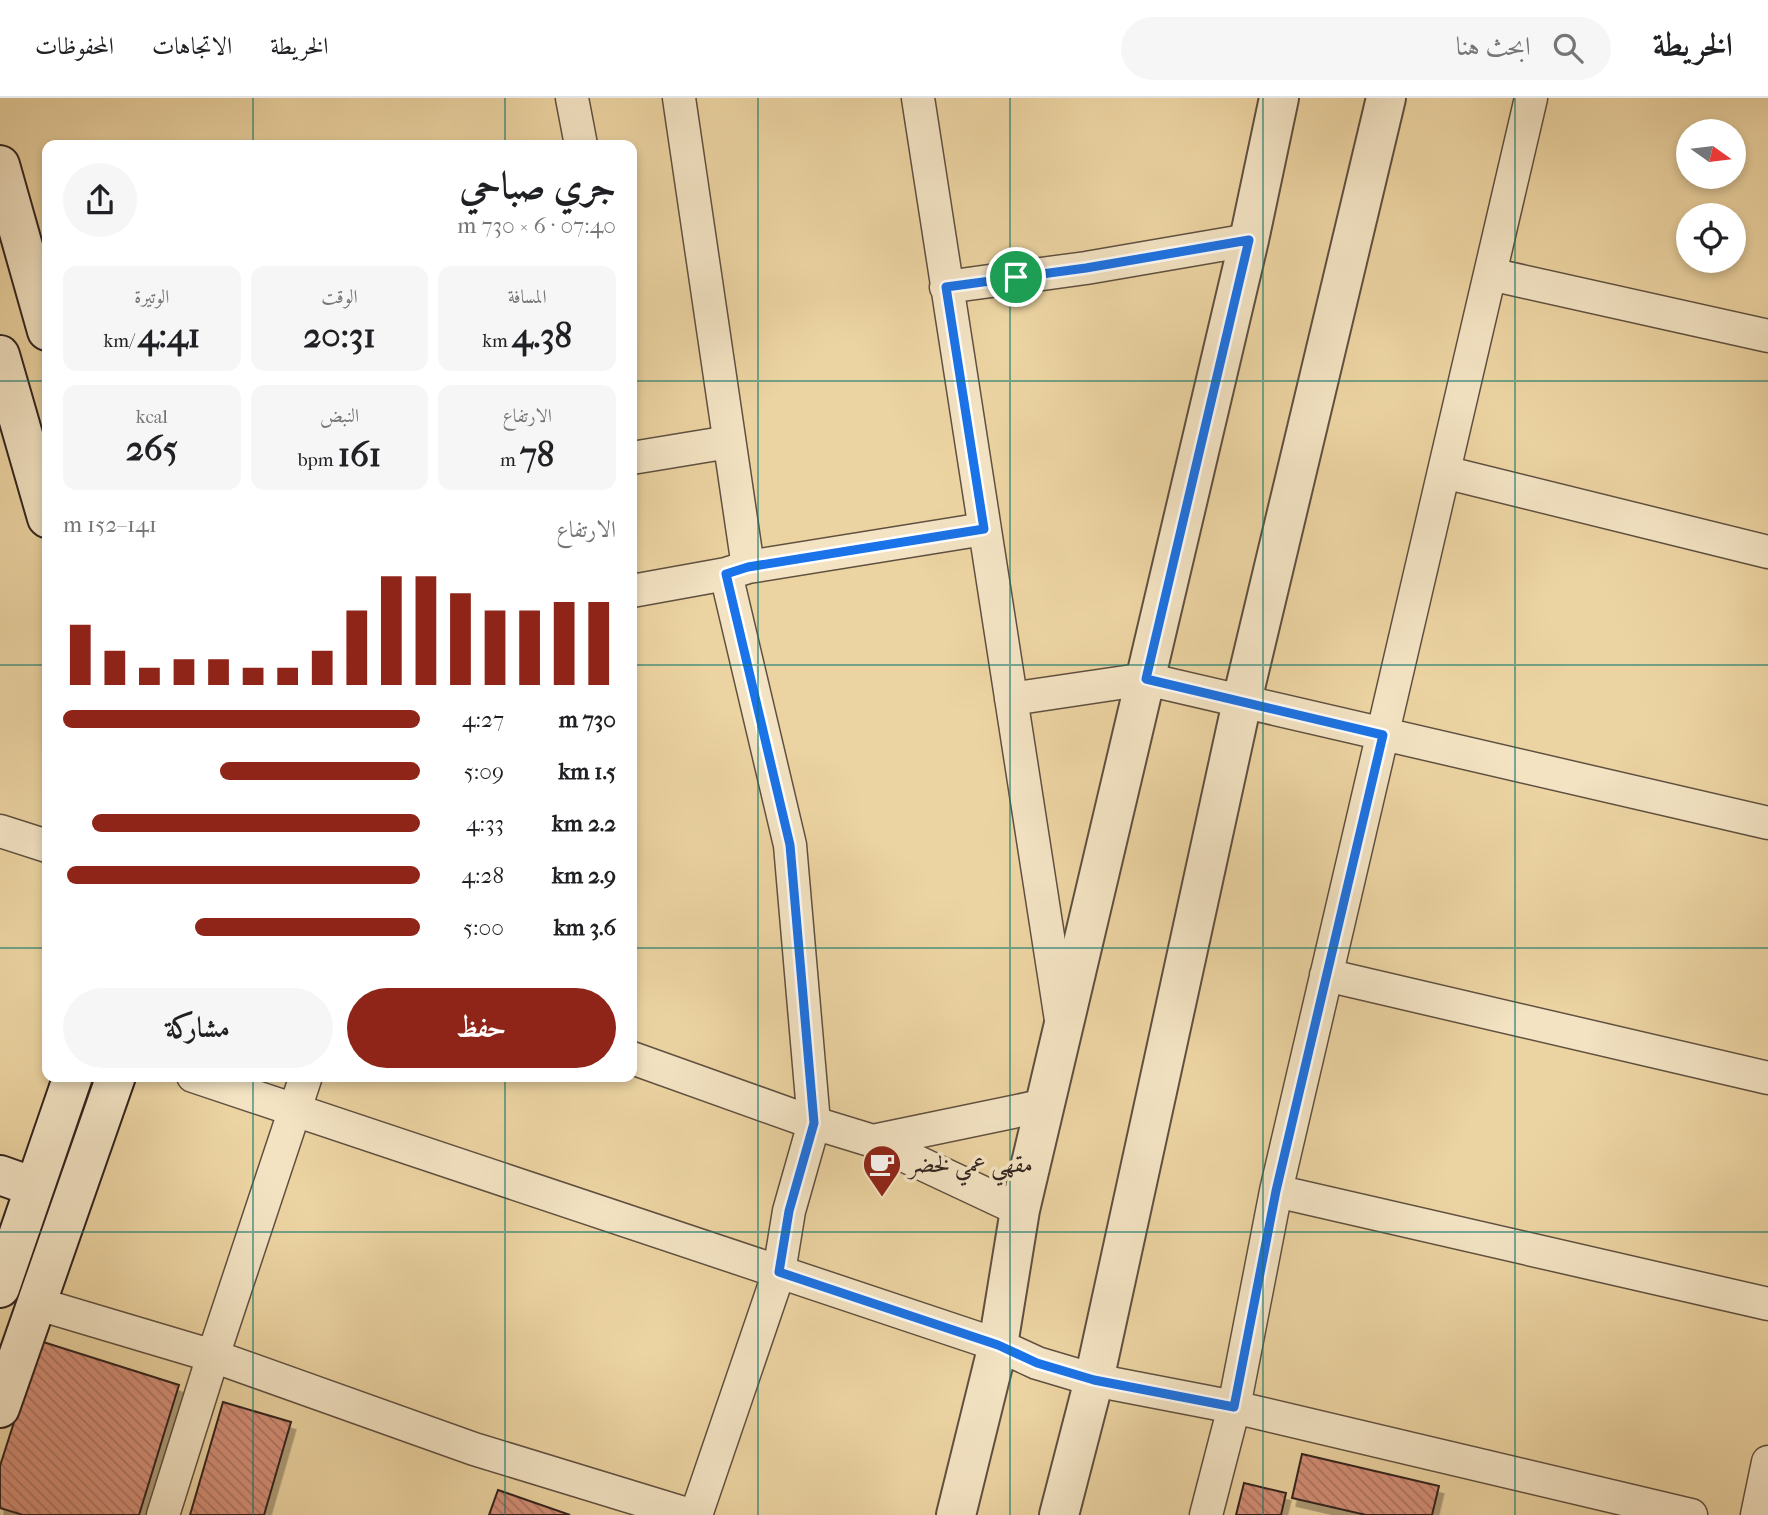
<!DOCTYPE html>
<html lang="ar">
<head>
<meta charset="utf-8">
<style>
	:root { --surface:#fff; --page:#f6f6f6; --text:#202124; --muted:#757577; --line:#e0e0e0; --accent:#8f2418 }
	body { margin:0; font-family:"IM FELL French Canon",Amiri,serif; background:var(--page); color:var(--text); direction:rtl; height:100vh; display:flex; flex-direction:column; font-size:26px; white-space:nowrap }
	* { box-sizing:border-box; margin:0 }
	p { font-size:23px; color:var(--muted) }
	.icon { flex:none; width:38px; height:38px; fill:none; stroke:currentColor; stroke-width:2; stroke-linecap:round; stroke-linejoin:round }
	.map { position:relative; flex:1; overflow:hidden; direction:ltr }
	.drawer { position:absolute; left:42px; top:42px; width:595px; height:942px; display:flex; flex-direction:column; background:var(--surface); border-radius:14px; box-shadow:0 4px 10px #0003; direction:rtl }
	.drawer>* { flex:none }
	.needle { width:46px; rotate:104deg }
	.controls { position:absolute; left:1676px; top:21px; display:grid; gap:14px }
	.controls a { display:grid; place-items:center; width:70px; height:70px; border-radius:50%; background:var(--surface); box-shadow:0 4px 10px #0003; font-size:35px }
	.pin { position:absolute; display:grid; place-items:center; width:60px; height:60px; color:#fff; margin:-30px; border:4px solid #fff; border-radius:50%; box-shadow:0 2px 7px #0007 }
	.round { display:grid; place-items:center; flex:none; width:74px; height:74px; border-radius:37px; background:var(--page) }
	.overview { display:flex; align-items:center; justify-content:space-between; height:119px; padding:0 21px }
	h1 { font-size:38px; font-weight:700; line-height:52px }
	.stats { display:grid; grid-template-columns:repeat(3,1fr); gap:10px; height:119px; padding:7px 21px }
	.stats div { display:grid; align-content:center; border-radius:14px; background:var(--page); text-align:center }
	.stats b { font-size:35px; font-weight:700 }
	.stats small { font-size:19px; font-weight:400 }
	.stats p { font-size:19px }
	.chart { height:196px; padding:14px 21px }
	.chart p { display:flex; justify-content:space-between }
	.chart svg { width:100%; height:126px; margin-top:7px; stroke:var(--accent); stroke-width:6 }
	.action { display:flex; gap:14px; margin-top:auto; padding:14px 21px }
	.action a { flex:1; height:80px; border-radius:42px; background:var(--accent); color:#fff; font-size:28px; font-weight:700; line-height:80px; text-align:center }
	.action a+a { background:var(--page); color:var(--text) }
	ul { padding:0 21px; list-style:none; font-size:23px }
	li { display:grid; grid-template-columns:112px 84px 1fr; align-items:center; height:52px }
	li i { height:18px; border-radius:9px; background:var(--accent) }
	header { display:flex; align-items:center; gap:42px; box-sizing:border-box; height:98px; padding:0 35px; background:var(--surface); border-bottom:2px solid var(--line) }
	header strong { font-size:33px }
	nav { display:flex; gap:38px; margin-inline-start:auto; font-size:24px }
	.search { width:490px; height:63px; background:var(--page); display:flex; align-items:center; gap:18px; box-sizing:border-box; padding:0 24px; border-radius:38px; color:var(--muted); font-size:26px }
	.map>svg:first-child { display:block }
	.building { fill:url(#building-back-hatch); stroke:#31241f; stroke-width:2; filter:url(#shadow) }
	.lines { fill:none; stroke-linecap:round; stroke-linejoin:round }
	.minor-casing { stroke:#605040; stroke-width:35 }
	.tertiary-casing { stroke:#605040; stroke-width:42 }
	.secondary-casing { stroke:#31241f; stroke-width:42 }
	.minor { stroke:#f3e3c3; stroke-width:32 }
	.tertiary { stroke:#f3e3c3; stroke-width:38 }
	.secondary { stroke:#f3e3c3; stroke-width:38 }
	.route-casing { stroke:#fff; stroke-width:14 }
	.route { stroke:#1a73e8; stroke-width:9 }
	.grid { fill:none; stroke:#0f766e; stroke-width:2; stroke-opacity:0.55 }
	.labels { text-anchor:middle; stroke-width:7; stroke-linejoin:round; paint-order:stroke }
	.poi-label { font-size:24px; fill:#31241f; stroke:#f3e3c3; text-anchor:start }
</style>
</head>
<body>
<header>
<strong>الخريطة</strong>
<div class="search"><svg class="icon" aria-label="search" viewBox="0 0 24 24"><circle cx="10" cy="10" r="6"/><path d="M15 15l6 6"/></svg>ابحث هنا</div>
<nav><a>الخريطة</a><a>الاتجاهات</a><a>المحفوظات</a></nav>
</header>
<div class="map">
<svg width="1768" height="1417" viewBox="0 0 1768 1417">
	<defs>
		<pattern id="building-back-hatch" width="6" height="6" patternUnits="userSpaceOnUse" patternTransform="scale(1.75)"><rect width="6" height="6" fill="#d58f78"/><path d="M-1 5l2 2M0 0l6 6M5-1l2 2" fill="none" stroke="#ad7562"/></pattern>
		<filter id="shadow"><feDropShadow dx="4.5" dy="8" stdDeviation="0" flood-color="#0004"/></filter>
	</defs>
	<rect width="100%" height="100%" fill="#ecd4a2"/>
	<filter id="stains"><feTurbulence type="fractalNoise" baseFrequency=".00286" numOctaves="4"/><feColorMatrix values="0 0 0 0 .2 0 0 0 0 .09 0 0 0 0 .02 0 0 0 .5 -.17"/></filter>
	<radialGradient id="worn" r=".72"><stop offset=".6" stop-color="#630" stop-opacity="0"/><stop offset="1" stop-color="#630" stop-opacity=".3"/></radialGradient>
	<path class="building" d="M40,1243L179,1287L139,1417H23L0,1410V1368Z
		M223,1304L291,1324L264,1417H190Z
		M1302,1356L1439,1388L1432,1417H1366L1292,1400Z
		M1244,1385L1286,1395L1281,1417H1236Z
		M498,1392L570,1417H489Z"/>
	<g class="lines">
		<g class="minor-casing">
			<path id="minor" d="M572,0L581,47
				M679,0L748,469L726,476L790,747L814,1025L789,1113L779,1174L696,1417
				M918,0L1061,922
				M1490,176L1768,238
				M946,189L1086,170L1249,142
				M632,360L729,344
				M1444,374L1768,454
				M748,469L984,431
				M632,493L726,476
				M1011,601L1146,581L1768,725
				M0,733L47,748
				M1326,877L1768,980
				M632,960L814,1025L873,1043L1020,1112
				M193,978L998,1247L1037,1265L1094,1282L1234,1309L1691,1417
				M873,1043L1046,1007
				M1276,1093L1768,1206
				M35,1205L213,1258L474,1351L690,1417
				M163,1417L213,1258L306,978
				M1206,1417L1234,1309L1276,1093L1531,0
				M1757,1417L1768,1364"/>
		</g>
		<g class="tertiary-casing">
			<path id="tertiary" d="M956,1417L998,1247L1020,1112L1249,142L1279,0
				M1059,1417L1094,1282L1245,590L1386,0"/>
		</g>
		<g class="secondary-casing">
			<path id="secondary" d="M0,67L47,233
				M0,257L47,420
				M0,1077L34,1089
				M0,1190L73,978
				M0,1310L116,978"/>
		</g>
		<use href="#minor" class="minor"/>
		<use href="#tertiary" class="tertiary"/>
		<use href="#secondary" class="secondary"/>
	</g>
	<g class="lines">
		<g class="route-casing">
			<path id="route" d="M1249,142L1146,581L1383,637L1276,1093L1234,1309L1094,1282L1037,1265L998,1247L779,1174L789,1113L814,1025L790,747L726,476L748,469L984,431L946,189L1086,170Z"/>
		</g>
		<use href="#route" class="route"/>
	</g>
	<path class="grid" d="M253,0V47M505,0V47M758,0V1417M1010,0V1417M1263,0V1417M1515,0V1417M0,283H47M632,283H1768M0,567H47M632,567H1768M0,850H47M632,850H1768M253,978V1417M505,978V1417M0,1134H1768"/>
	<defs>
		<g id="cafe-pin" transform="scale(2.0125)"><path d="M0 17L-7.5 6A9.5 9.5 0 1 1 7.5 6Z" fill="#8f2418" stroke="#f3e3c3"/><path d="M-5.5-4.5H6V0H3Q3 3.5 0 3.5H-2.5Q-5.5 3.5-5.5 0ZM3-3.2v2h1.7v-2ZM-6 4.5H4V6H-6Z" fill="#fff"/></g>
	</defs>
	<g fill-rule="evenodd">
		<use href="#cafe-pin" x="882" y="1066"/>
	</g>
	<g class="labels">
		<g class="poi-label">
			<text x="909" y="1074">مقهي عمي لخضر</text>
		</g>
	</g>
	<rect width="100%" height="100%" filter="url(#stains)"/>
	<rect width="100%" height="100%" fill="url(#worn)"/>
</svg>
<div class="controls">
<a><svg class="needle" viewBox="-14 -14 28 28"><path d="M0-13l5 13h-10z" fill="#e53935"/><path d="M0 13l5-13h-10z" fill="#757577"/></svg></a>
<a><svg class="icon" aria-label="locate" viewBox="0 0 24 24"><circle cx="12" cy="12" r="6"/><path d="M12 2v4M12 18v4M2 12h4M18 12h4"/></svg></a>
</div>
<div class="pin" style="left:1016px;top:179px;background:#1e9e55"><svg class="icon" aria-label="arrive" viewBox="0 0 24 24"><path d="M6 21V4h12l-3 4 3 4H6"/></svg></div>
<section class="drawer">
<div class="overview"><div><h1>جري صباحي</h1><p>07:40 · 6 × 730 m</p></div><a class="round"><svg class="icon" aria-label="share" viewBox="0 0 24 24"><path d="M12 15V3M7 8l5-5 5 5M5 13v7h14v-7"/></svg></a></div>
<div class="stats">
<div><p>المسافة</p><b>4.38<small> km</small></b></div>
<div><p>الوقت</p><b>20:31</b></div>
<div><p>الوتيرة</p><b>4:41<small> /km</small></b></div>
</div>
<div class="stats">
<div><p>الارتفاع</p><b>78<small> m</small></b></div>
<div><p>النبض</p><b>161<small> bpm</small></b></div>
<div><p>kcal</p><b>265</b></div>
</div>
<div class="chart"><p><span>الارتفاع</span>141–152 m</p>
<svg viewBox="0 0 160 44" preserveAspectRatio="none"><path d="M5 44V23M15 44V32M25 44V38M35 44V35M45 44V35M55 44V38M65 44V38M75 44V32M85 44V18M95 44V6M105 44V6M115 44V12M125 44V18M135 44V18M145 44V15M155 44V15"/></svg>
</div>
<ul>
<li><b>730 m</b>4:27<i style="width:100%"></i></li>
<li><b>1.5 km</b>5:09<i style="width:56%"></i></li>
<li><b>2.2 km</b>4:33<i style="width:92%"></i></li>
<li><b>2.9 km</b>4:28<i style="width:99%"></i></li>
<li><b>3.6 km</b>5:00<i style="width:63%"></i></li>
</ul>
<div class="action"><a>حفظ</a><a>مشاركة</a></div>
</section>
</div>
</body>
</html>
